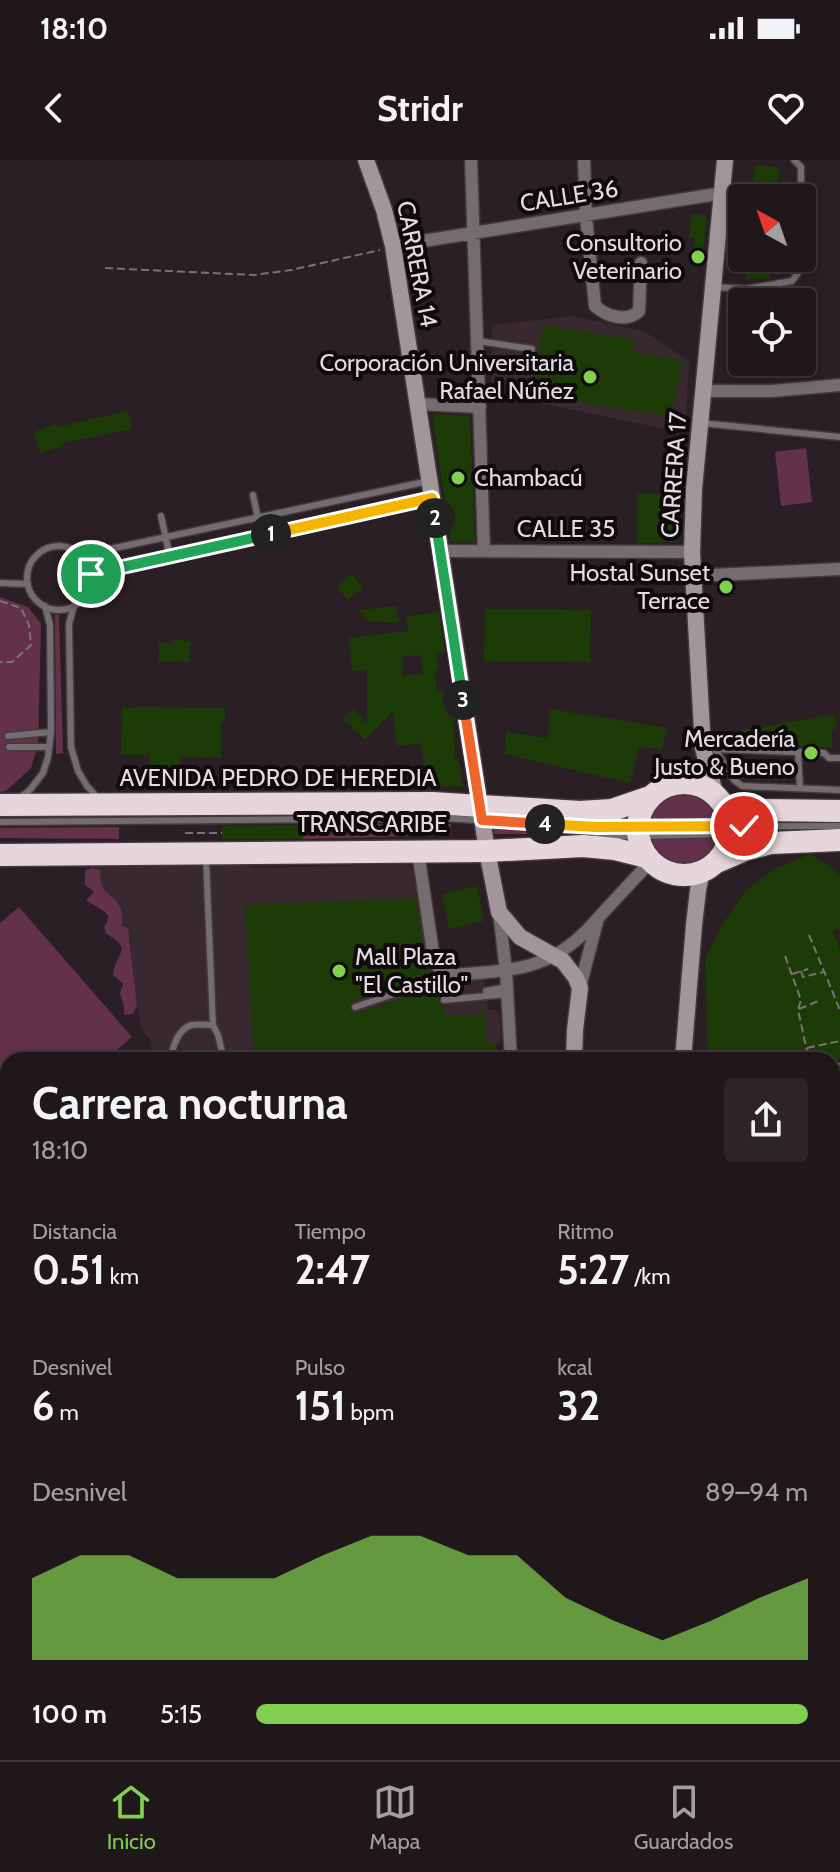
<!DOCTYPE html>
<html lang="es">
<head>
<meta charset="utf-8">
<style>
	:root { --surface:#20171b; --page:#2d2428; --text:#f1f3f6; --muted:#a29fa3; --line:#3d363a; --accent:#81d050 }
	body { margin:0; font-family:Cabin,sans-serif; background:var(--page); color:var(--text); height:100vh; display:flex; flex-direction:column; font-size:30px; white-space:nowrap }
	* { box-sizing:border-box; margin:0 }
	p { font-size:26px; color:var(--muted) }
	.icon { flex:none; width:44px; height:44px; fill:none; stroke:currentColor; stroke-width:2; stroke-linecap:round; stroke-linejoin:round }
	.map { position:relative; flex:1; overflow:hidden }
	.side { position:absolute; left:0px; top:892px; width:840px; height:708px; display:flex; flex-direction:column; background:var(--surface); border-radius:24px 24px 0 0; box-shadow:0 4px 12px #0003,0 0 0 2px var(--line) }
	.side>* { flex:none }
	.needle { width:52px; rotate:320deg }
	.controls { position:absolute; left:728px; top:24px; display:grid; gap:16px }
	.controls a { display:grid; place-items:center; width:88px; height:88px; border-radius:8px; background:var(--surface); box-shadow:0 4px 12px #0003,0 0 0 2px var(--line); font-size:40px }
	.pin { position:absolute; display:grid; place-items:center; width:68px; height:68px; color:#fff; margin:-34px; border:4px solid #fff; border-radius:50%; box-shadow:0 2px 8px #0007 }
	.km { position:absolute; width:40px; height:40px; margin:-20px; border-radius:50%; background:#222; color:#fff; font-size:22px; line-height:40px; text-align:center }
	.round { display:grid; place-items:center; flex:none; width:84px; height:84px; border-radius:8px; background:var(--page) }
	.headline { display:flex; align-items:center; justify-content:space-between; height:136px; padding:0 32px }
	h1 { font-size:44px; font-weight:800; line-height:60px }
	.figures { display:grid; grid-template-columns:repeat(3,1fr); gap:12px; height:136px; padding:8px 32px }
	.figures div { display:grid; align-content:center }
	.figures b { font-size:40px; font-weight:800 }
	.figures small { font-size:22px; font-weight:400 }
	.figures p { font-size:22px }
	.chart { height:224px; padding:16px 32px }
	.chart p { display:flex; justify-content:space-between }
	.chart svg { width:100%; height:144px; margin-top:8px; fill:var(--accent); opacity:.7 }
	ul { padding:0 32px; list-style:none; font-size:26px }
	li { display:grid; grid-template-columns:128px 96px 1fr; align-items:center; height:60px }
	li i { height:20px; border-radius:10px; background:var(--accent) }
	.status { display:flex; justify-content:space-between; align-items:center; height:56px; padding:0 40px; background:var(--surface); direction:ltr }
	.status svg { height:22px; fill:currentColor }
	header { display:flex; justify-content:space-between; align-items:center; height:104px; padding:0 32px; background:var(--surface); font-size:36px; font-weight:800 }
	.tab-bar { display:flex; justify-content:space-around; align-items:center; height:112px; border-top:2px solid var(--line); background:var(--surface); font-size:22px; color:var(--muted) }
	.tab-bar a { display:grid; justify-items:center; gap:4px }
	.tab-bar .current { color:var(--accent) }
	.map>svg:first-child { display:block }
	.built { fill:#38282f }
	.green { fill:#633148 }
	.water { fill:#290015 }
	.building { fill:#1d3b07; fill-rule:evenodd }
	.lines { fill:none; stroke-linecap:round; stroke-linejoin:round }
	.lane-casing { stroke:#44393e; stroke-width:9 }
	.street-casing { stroke:#44393e; stroke-width:15 }
	.secondary-casing { stroke:#44393e; stroke-width:19 }
	.highway-casing { stroke:#44393e; stroke-width:25 }
	.path { stroke:#7c7277; stroke-width:2; stroke-dasharray:8 4; stroke-linecap:butt }
	.lane { stroke:#736d6f; stroke-width:6 }
	.street { stroke:#736d6f; stroke-width:12 }
	.secondary { stroke:#a1979b; stroke-width:16 }
	.highway { stroke:#e6d6dc; stroke-width:22 }
	.split-1-casing { stroke:#fff; stroke-width:16 }
	.split-2-casing { stroke:#fff; stroke-width:16 }
	.split-3-casing { stroke:#fff; stroke-width:16 }
	.split-4-casing { stroke:#fff; stroke-width:16 }
	.split-5-casing { stroke:#fff; stroke-width:16 }
	.split-1 { stroke:#22a559; stroke-width:10 }
	.split-2 { stroke:#f5b400; stroke-width:10 }
	.split-3 { stroke:#22a559; stroke-width:10 }
	.split-4 { stroke:#f0652b; stroke-width:10 }
	.split-5 { stroke:#f5b400; stroke-width:10 }
	.poi-dot { fill:#81d050; stroke:#0f0a0d; stroke-width:3 }
	.labels { text-anchor:middle; stroke-width:8; stroke-linejoin:round; paint-order:stroke }
	.street-label { font-size:24px; fill:#e3dbde; stroke:#0f0a0d }
	.poi-label { font-size:24px; fill:#e3dbde; stroke:#0f0a0d; text-anchor:end }
</style>
</head>
<body>
<div class="status"><b>18:10</b><svg viewBox="0 0 49 12"><path d="M0 12V9h3v3zM5 12V6h3v6zM10 12V3h3v9zM15 12V0h3v12zM26 1h20v11H26zM47 4h2v5h-2z"/></svg></div>
<header><svg class="icon" aria-label="back" viewBox="0 0 24 24"><path d="M15 5l-7 7 7 7"/></svg>Stridr<svg class="icon" aria-label="heart" viewBox="0 0 24 24"><path d="M12 20l-8-8c-3-5 5-10 8-4 3-6 11-1 8 4z"/></svg></header>
<div class="map">
<svg width="840" height="1600" viewBox="0 0 840 1600">
	<rect width="100%" height="100%" fill="#2a1f24"/>
	<path class="built" d="M572,156L644,171L689,201L685,273L491,233L492,165Z
		M92,698L143,705L151,699L170,706L179,702H223L256,708L408,704L416,714L427,795L432,809L440,817H484L488,849L495,850L500,855L501,876L499,882L496,884V900H149L152,894L151,881L144,873L140,861L135,837L130,778L122,766L121,747L102,726L100,720L101,710L92,708Z"/>
	<path class="green" d="M806,288L812,342L781,346L775,292Z
		M0,437L28,447L41,464L38,584L31,608L6,631L0,632Z
		M55,455H59L63,593L56,594Z
		M648 670a37 37 0 1 1 74 0a37 37 0 1 1-74 0Z
		M303,664H451V675L303,679Z
		M493,666L606,670L607,674H494Z
		M119,667V679L0,678V668Z
		M92,708L101,710C98,732 110,731 119,745C123,750 122,759 122,766L128,768L137,846L133,854L124,855V846L120,833L123,824L113,815C115,792 135,790 106,774L104,766L107,763L108,756L105,752L86,740L94,732L85,725V710Z
		M19,747L132,877L105,900H8V939L0,929V763Z
		M8,1149V1240L0,1243V1154Z
		M840,1491V1600H800L787,1592H832V1504Z"/>
	<path class="water" d="M8,1056V1149L0,1154V1057Z
		M8,1240V1365L0,1360V1243Z
		M292,1592H683L714,1600H288L286,1598Z"/>
	<path class="building" d="M755,5L779,7L777,38H752Z
		M691,54L707,56L702,105H692L695,78H689Z
		M747,98H772L770,119H746Z
		M543,165L634,180L632,192L682,200L672,257L532,234Z
		M128,251L132,269L62,283L63,286L40,293L34,272L57,264V267Z
		M432,254L470,256L475,382H451Z
		M674,333L675,382L638,383L637,334Z
		M648,405H682L683,422H648Z
		M351,414L363,427L348,440L337,427Z
		M397,446L399,463L368,461L358,450Z
		M485,449L591,450L590,502L484,501Z
		M439,452L445,492L437,493L439,510L435,511L437,532L451,530L456,561H453L455,578H454L456,601H459L463,627L428,626L421,583L397,586L392,552L365,580L343,559L353,549L367,563V510L352,511L349,478L408,471L407,456ZM421,495L423,514L403,516L402,497Z
		M173,480H184V482L191,481L189,502L159,501V483H173Z
		M144,547L225,548V562H221V598L180,597V616H158L157,610H150L149,595H121L122,548Z
		M550,549L667,568L662,589L639,587L630,623L504,594L506,572L548,578Z
		M829,555H835L836,569L832,570V589L824,587L736,584L735,578L738,577L739,571Z
		M788,607V620H744L741,618V608Z
		M303,665V679H222V666Z
		M808,695H812L836,711L840,716V769L833,771L840,789V900H708L705,799L720,768L746,730L774,709Z
		M477,726L484,761L449,769L442,734Z
		M416,738L425,800L430,816L353,841L349,845L350,850L353,853H357L431,828H443V834L438,840L440,844L444,846V856L485,854L486,884L496,883V900H254L245,745Z"/>
	<g class="lines">
		<g class="lane-casing">
			<path id="lane" d="M794,0L801,7V38
				M714,127L746,129L792,121L798,113L799,98
				M478,181L532,189
				M701,263L840,277
				M253,335L262,377
				M161,356L170,397
				M27 418a32 32 0 1 1 64 0a32 32 0 1 1-64 0Z
				M82,395L429,321
				M91,414L431,338
				M0,423L28,424
				M74,446L69,464L71,587L78,611L87,626L97,637
				M8,576L51,572
				M9,587H49
				M715,589L734,620L742,626L840,630
				M715,589L824,593L829,598H840
				M798,592L800,628
				M18,639L29,631L43,613L48,597L51,572L50,465L45,446
				M0,662L442,658L596,667L840,666
				M596,677L772,673
				M206,698L213,865L218,875L224,900
				M486,831L507,827
				M444,840L508,834
				M355,847L448,816
				M171,900C172,888 178,868 192,865C198,864 206,865 213,865"/>
		</g>
		<g class="street-casing">
			<path id="street" d="M471,0L484,391
				M584,0L586,56L595,146C606,156 627,163 639,151L641,103
				M423,81L723,33
				M704,231H771L840,225
				M417,244L480,247
				M440,391L692,392
				M693,416L840,409
				M418,692L434,799C437,808 443,813 452,815C515,810 554,811 598,758
				M499,752L506,811L511,900
				M580,827L598,758L651,701
				M832,1300L840,1298
				M832,1450L840,1454
				M0,1545L8,1533
				M0,1568L8,1573
				M35,1592L47,1600"/>
		</g>
		<g class="secondary-casing">
			<path id="secondary" d="M366,0L384,50L393,86L487,691L499,752L520,777L563,801L576,818L580,828L575,870L574,900
				M715,633L703,588L692,392L694,329L725,0
				M683,900L694,765L698,730L702,711
				M832,1250L840,1269
				M832,1361L840,1360
				M832,1380L840,1379
				M0,1407L8,1413
				M0,1425L8,1430
				M190,1592L192,1600
				M739,1592L753,1600
				M167,1600L168,1592"/>
		</g>
		<g class="highway-casing">
			<path id="highway" d="M638 669a46 46 0 1 1 92 0a46 46 0 1 1-92 0Z
				M0,645L432,643L580,652L612,650L650,637
				M725,646L760,650L840,651
				M0,695L487,691L583,686L615,689L647,697
				M717,702L745,690L771,683L840,680"/>
		</g>
		<path class="path" d="M105,108L254,115L291,110L380,90
			M0,441L21,448L29,465L31,485L12,502H0
			M185,673H222
			M809,775L840,850
			M785,796L801,840L798,850L809,900
			M801,811L803,817L823,812
			M792,814L808,809
			M799,849L821,840
			M807,888L840,881
			M832,903L840,904
			M832,1004L840,1013
			M832,1178L840,1173"/>
		<use href="#lane" class="lane"/>
		<use href="#street" class="street"/>
		<use href="#secondary" class="secondary"/>
		<use href="#highway" class="highway"/>
	</g>
	<g class="lines">
		<g class="split-1-casing">
			<path id="split-1" d="M91,414L271,374"/>
		</g>
		<g class="split-2-casing">
			<path id="split-2" d="M271,374L432,338L435,358"/>
		</g>
		<g class="split-3-casing">
			<path id="split-3" d="M435,358L463,540"/>
		</g>
		<g class="split-4-casing">
			<path id="split-4" d="M463,540L482,660L545,664"/>
		</g>
		<g class="split-5-casing">
			<path id="split-5" d="M545,664L596,667L744,666"/>
		</g>
		<use href="#split-1" class="split-1"/>
		<use href="#split-2" class="split-2"/>
		<use href="#split-3" class="split-3"/>
		<use href="#split-4" class="split-4"/>
		<use href="#split-5" class="split-5"/>
	</g>
	<g class="poi-dot">
		<circle cx="698" cy="97" r="8"/>
		<circle cx="590" cy="217" r="8"/>
		<circle cx="458" cy="318" r="8"/>
		<circle cx="726" cy="427" r="8"/>
		<circle cx="811" cy="593" r="8"/>
		<circle cx="339" cy="811" r="8"/>
	</g>
	<g class="labels">
		<g class="street-label">
			<text transform="translate(569 36) rotate(-9)" y="8">CALLE 36</text>
			<text transform="translate(417 104) rotate(79)" y="8">CARRERA 14</text>
			<text transform="translate(674 315) rotate(-86)" y="8">CARRERA 17</text>
			<text x="566" y="377">CALLE 35</text>
			<text x="278" y="626">AVENIDA PEDRO DE HEREDIA</text>
			<text x="372" y="672">TRANSCARIBE</text>
		</g>
		<g class="poi-label">
			<text x="682" y="91">Consultorio<tspan x="682" dy="28">Veterinario</tspan></text>
			<text x="574" y="211">Corporación Universitaria<tspan x="574" dy="28">Rafael Núñez</tspan></text>
			<text x="474" y="326" text-anchor="start">Chambacú</text>
			<text x="710" y="421">Hostal Sunset<tspan x="710" dy="28">Terrace</tspan></text>
			<text x="795" y="587">Mercadería<tspan x="795" dy="28">Justo &amp; Bueno</tspan></text>
			<text x="355" y="805" text-anchor="start">Mall Plaza<tspan x="355" dy="28">"El Castillo"</tspan></text>
		</g>
	</g>
</svg>
<div class="controls">
<a><svg class="needle" viewBox="-14 -14 28 28"><path d="M0-13l5 13h-10z" fill="#e53935"/><path d="M0 13l5-13h-10z" fill="#a29fa3"/></svg></a>
<a><svg class="icon" aria-label="locate" viewBox="0 0 24 24"><circle cx="12" cy="12" r="6"/><path d="M12 2v4M12 18v4M2 12h4M18 12h4"/></svg></a>
</div>
<div class="pin" style="left:91px;top:414px;background:#1e9e55"><svg class="icon" aria-label="arrive" viewBox="0 0 24 24"><path d="M6 21V4h12l-3 4 3 4H6"/></svg></div>
<div class="pin" style="left:744px;top:666px;background:#d93025"><svg class="icon" aria-label="check" viewBox="0 0 24 24"><path d="M5 12l5 5 9-10"/></svg></div>
<b class="km" style="left:271px;top:374px">1</b>
<b class="km" style="left:435px;top:358px">2</b>
<b class="km" style="left:463px;top:540px">3</b>
<b class="km" style="left:545px;top:664px">4</b>
<section class="side">
<div class="headline"><div><h1>Carrera nocturna</h1><p>18:10</p></div><a class="round"><svg class="icon" aria-label="share" viewBox="0 0 24 24"><path d="M12 15V3M7 8l5-5 5 5M5 13v7h14v-7"/></svg></a></div>
<div class="figures">
<div><p>Distancia</p><b>0.51<small> km</small></b></div>
<div><p>Tiempo</p><b>2:47</b></div>
<div><p>Ritmo</p><b>5:27<small> /km</small></b></div>
</div>
<div class="figures">
<div><p>Desnivel</p><b>6<small> m</small></b></div>
<div><p>Pulso</p><b>151<small> bpm</small></b></div>
<div><p>kcal</p><b>32</b></div>
</div>
<div class="chart"><p><span>Desnivel</span>89–94 m</p>
<svg viewBox="0 0 160 44" preserveAspectRatio="none"><path d="M0 44V19L10 12L20 12L30 19L40 19L50 19L60 12L70 6L80 6L90 12L100 12L110 25L120 32L130 38L140 32L150 25L160 19V44z"/></svg>
</div>
<ul>
<li><b>100 m</b>5:15<i style="width:100%"></i></li>
</ul>
</section>
</div>
<nav class="tab-bar">
<a class="current"><svg class="icon" aria-label="home" viewBox="0 0 24 24"><path d="M3 11l9-7 9 7M6 9v11h12V9"/></svg>Inicio</a>
<a><svg class="icon" aria-label="map" viewBox="0 0 24 24"><path d="M3 6l6-2 6 2 6-2v14l-6 2-6-2-6 2zM9 4v14M15 6v14"/></svg>Mapa</a>
<a><svg class="icon" aria-label="saved" viewBox="0 0 24 24"><path d="M7 4h10v16l-5-4-5 4z"/></svg>Guardados</a>
</nav>
</body>
</html>
